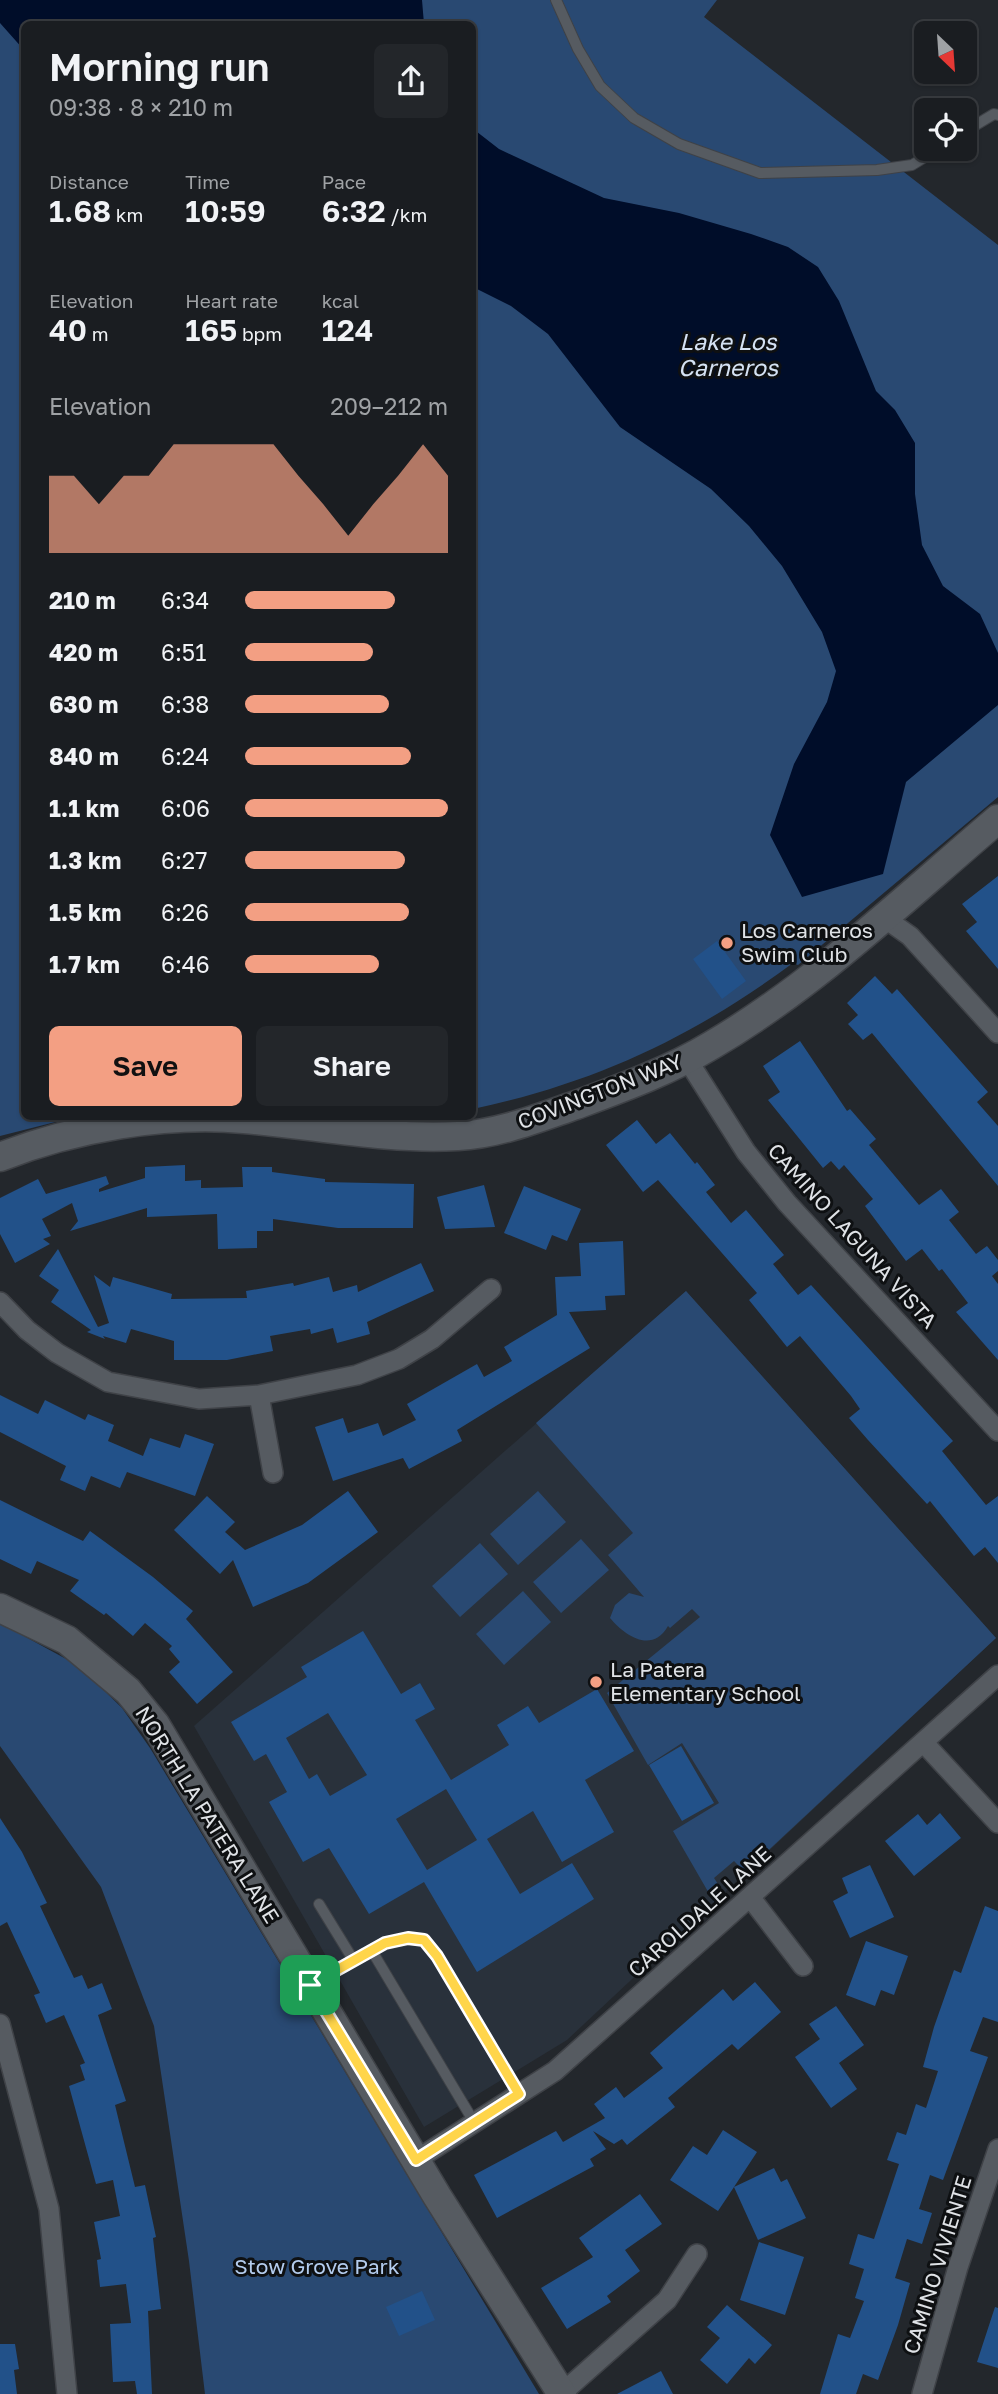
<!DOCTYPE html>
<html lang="en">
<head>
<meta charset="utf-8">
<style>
	:root { --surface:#1a1d21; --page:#23262a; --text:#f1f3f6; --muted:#9fa2a5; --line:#383b3f; --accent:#f39f83 }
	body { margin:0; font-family:"Golos Text",sans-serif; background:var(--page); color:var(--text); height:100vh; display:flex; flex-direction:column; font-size:26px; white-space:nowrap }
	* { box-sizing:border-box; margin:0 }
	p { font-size:23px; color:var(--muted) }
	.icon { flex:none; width:38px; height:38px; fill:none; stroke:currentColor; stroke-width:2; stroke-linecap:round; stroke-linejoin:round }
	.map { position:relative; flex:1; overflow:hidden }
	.sheet { position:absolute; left:21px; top:21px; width:455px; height:1099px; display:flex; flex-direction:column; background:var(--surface); border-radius:10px; box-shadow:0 2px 5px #0004,0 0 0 2px var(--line) }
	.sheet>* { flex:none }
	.needle { width:46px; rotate:155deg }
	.controls { position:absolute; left:914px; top:21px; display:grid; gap:14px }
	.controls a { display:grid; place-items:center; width:63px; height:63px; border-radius:10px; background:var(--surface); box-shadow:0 2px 5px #0004,0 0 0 2px var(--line); font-size:35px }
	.pin { position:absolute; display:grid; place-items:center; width:60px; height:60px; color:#fff; margin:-30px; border-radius:14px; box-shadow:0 4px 10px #0006 }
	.round { display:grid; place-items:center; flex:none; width:74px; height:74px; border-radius:10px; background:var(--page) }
	.overview { display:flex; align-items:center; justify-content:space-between; height:119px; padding:0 28px }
	h1 { font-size:38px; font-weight:600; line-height:52px }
	.stats { display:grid; grid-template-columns:repeat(3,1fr); gap:10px; height:119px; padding:7px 28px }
	.stats div { display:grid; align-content:center }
	.stats b { font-size:30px; font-weight:600 }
	.stats small { font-size:19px; font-weight:400 }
	.stats p { font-size:19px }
	.chart { height:196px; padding:14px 28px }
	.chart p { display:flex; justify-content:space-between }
	.chart svg { width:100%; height:126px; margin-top:7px; fill:var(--accent); opacity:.7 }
	.action { display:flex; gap:14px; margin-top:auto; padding:14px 28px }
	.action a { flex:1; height:80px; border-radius:10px; background:var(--accent); color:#111; font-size:28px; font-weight:600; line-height:80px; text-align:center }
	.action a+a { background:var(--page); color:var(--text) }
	ul { padding:0 28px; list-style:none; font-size:23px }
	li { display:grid; grid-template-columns:112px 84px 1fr; align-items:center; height:52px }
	li i { height:18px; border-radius:9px; background:var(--accent) }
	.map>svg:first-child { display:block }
	.built { fill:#29313b }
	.green { fill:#294972 }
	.water { fill:#000d29 }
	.building { fill:#225189; fill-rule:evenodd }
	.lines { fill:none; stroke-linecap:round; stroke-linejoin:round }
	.lane-casing { stroke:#3f4247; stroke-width:12 }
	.street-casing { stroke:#3f4247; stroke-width:22 }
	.secondary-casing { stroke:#3f4247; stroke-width:31 }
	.lane { stroke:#565b61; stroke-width:10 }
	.street { stroke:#565b61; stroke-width:19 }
	.secondary { stroke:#565b61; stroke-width:28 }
	.route-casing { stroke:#fff; stroke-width:14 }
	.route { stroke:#ffd54a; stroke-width:9 }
	.poi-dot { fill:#f39f83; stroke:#0e1012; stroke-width:2.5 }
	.labels { text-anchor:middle; stroke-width:6; stroke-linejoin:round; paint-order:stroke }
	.poi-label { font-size:21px; fill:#dfe2e6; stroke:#0e1012; text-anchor:start }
	.street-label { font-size:21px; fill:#dfe2e6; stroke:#0e1012 }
	.park-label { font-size:21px; fill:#b3ccee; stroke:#0e1012 }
	.water-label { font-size:23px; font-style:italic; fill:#d5e2f3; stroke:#0e1012 }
</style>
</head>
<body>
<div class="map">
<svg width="998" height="2394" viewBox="0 0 998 2394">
	<rect width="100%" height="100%" fill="#23272c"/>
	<path class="built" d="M686,1291L996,1638L567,2040L424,2127L194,1726Z"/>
	<path class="green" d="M0,0H717L704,17L998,245V797L798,965L793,963C693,1037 595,1083 473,1109L472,24H24V1116L75,1117L0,1136Z
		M686,1291L996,1638L745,1872L734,1861L714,1878L724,1893L714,1902L673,1831L719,1803L682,1743L648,1765L607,1693L700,1617L692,1609L670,1628L668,1626C652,1654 625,1636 610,1618L615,1605L629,1593L644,1597L608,1555L633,1533L536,1423Z
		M538,1491L566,1522L518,1565L490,1534Z
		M581,1539L609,1570L561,1613L533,1582Z
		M480,1543L508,1574L460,1617L432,1586Z
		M523,1591L551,1622L504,1665L476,1634Z
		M0,1623L79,1666L122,1708L150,1748L539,2394H205L189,2261L154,2026L101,1887L0,1746Z"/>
	<path class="water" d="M0,0H422L424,24H24V50L0,23Z
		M472,128L499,149L604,198L679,213L751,234L788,247L818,267L839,301L876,391L895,410L915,443V494L922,545L943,586L980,614L998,653V705L906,782L883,874L802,897L770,835L794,764L827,702L836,671L822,632L782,566L749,526L711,489L620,427L548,334L511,306L473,287Z"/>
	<path class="building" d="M998,876V969L966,931L977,922L962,904Z
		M717,941L746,981L722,999L693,959Z
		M875,976L892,994L897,989L988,1092L977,1102L998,1126V1186L872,1033L863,1040L848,1024L858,1015L847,1003Z
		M800,1041L847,1111L850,1109L876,1139L869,1145L919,1205L941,1189L959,1212L949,1220L976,1254L987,1246L998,1260V1271L992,1276L998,1284V1360L956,1312L968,1303L942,1269L939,1271L922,1249L906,1261L865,1206L873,1199L844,1165L839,1170L831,1161L823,1168L768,1100L780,1092L763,1066Z
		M637,1120L656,1144L670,1133L695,1164L697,1162L715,1185L706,1192L731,1223L746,1210L784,1255L773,1264L798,1295L811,1285L953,1441L942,1451L986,1505L998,1496V1563L985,1547L974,1556L930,1501L927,1504L868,1440L849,1418L860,1409L851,1396L800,1336L787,1347L749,1300L757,1293L658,1180L643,1192L606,1145Z
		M185,1165V1181L201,1180V1188L243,1187L242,1167H272V1172L325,1179V1182L414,1184L413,1228H338L273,1219V1231H257V1248L218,1249L217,1214L147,1217V1208L70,1231L78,1221L72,1203L42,1219L51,1236L43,1239L50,1244L15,1263L0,1234V1198L38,1179L46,1194L106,1176L109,1184L99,1189V1192L145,1178V1167Z
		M484,1185L495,1227L445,1229L437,1197Z
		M524,1186L581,1209L567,1241L552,1235L546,1250L504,1233Z
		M623,1241L625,1295L605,1296L606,1310L569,1312L590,1348L457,1430L462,1441L409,1469L403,1458L333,1481L315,1427L343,1418L348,1433L378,1423L383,1436L416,1420L407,1404L477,1364L484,1377L512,1361L504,1347L557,1315L555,1277L581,1276L579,1243Z
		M58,1249L98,1327L109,1323L94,1275L110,1287L113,1277L172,1294L171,1299L247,1298L246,1291L293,1283L294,1286L329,1277L333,1292L357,1285L358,1292L421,1263L434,1291L367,1322L370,1334L337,1343L333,1328L311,1334L310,1329L270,1336L273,1351L227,1360H174V1341L131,1329L126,1343L103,1336L105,1339L87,1332L91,1330L51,1302L59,1290L39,1276Z
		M0,1395L38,1414L45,1400L85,1420L88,1414L114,1425L108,1441L143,1456L150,1438L180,1448L185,1434L214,1444L195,1496L127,1472L120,1488L91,1476L85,1491L60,1480L66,1466L0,1432Z
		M348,1491L378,1532L308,1583L253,1607L233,1560L220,1574L174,1530L207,1496L235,1522L225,1532L245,1550L302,1525Z
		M0,1500L83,1541L90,1531L153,1577L193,1611L186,1619L233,1672L197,1704L169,1672L180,1662L169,1649L172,1646L145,1623L133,1636L106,1613L104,1615L70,1591L79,1580L37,1561L31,1574L0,1559Z
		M363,1631L401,1694L420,1683L435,1709L415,1720L451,1780L509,1745L497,1725L528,1706L539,1723L597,1689L634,1751L585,1780L614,1832L562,1862L533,1811L487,1839L520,1894L572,1863L594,1899L477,1972L424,1882L369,1914L329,1848L303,1862L269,1802L287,1792L266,1754L254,1761L231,1722L307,1677L301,1667ZM328,1713L367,1775L330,1796L317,1774L309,1779L286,1738ZM446,1789L477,1840L427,1870L396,1819Z
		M681,1746L714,1803L682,1821L649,1765Z
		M940,1813L961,1838L914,1876L885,1841L918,1814L927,1825Z
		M0,1818L22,1852L47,1903L40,1906L74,1978L82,1975L88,1989L102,1983L112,2009L98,2015L126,2101L115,2105L135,2187L145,2185L156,2237L153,2238L161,2309L148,2311L152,2394H137L135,2381L113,2382L110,2324L131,2323L126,2284L100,2287L97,2260L101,2259L94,2222L120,2216L113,2180L96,2184L69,2086L85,2080L80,2065L85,2063L64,2015L46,2023L34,1995L40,1993L7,1922L0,1926Z
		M870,1865L894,1917L850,1938L833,1901L848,1893L842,1878Z
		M985,1906L998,1911V2022L983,2017L970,2051L988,2057L943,2180L930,2175L919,2209L932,2213L922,2244L907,2239L895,2278L910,2283L898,2325L878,2380L863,2374L856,2394H820L838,2334L850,2338L864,2301L855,2298L864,2269L849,2264L858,2234L874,2239L899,2164L887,2160L897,2132L906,2135L916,2104L926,2108L938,2071L923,2067L934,2027L954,1970L961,1973Z
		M866,1941L908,1956L894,1995L881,1990L875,2006L846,1995Z
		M755,1982L781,2012L738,2050L732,2044L668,2098L675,2107L627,2145L622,2139L614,2144L593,2131L606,2149L590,2159L594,2166L497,2218L474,2175L556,2131L563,2142L605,2118L594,2104L616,2087L624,2098L663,2068L650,2053L723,1989L733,2001Z
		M836,2006L864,2045L839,2063L857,2089L831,2108L795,2057L820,2039L809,2024Z
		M723,2130L757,2152L734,2187L774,2168L781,2182L787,2179L806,2218L758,2240L734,2187L718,2211L670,2180L693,2146L707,2155Z
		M640,2194L662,2224L625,2250L640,2271L607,2296L611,2302L567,2329L541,2288L593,2257L579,2238Z
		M759,2242L804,2257L785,2315L740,2300Z
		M422,2291L435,2320L399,2336L386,2307Z
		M727,2305L772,2345L755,2364L749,2358L727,2384L700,2360L720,2338L707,2327Z
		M995,2307L998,2308V2368L977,2362Z
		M0,2344H15L19,2369L14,2370L17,2394H0Z
		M661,2371L673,2394H617Z"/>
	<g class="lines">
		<g class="lane-casing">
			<path id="lane" d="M556,0L578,49L600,86L634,118L679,144L760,173L877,170L912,165L938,149
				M964,132L994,114L998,115
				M319,1904L354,1961
				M372,1951L474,2122
				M312,1984C347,1965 383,1935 424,1940L437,1956L518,2094"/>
		</g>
		<g class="street-casing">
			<path id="street" d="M883,917L910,936L998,1033
				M687,1059L746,1152L787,1203L998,1431
				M0,1302L27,1330L57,1353L108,1382L199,1399L259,1395L357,1375L399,1359L432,1339L491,1289
				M259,1395L273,1473
				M923,1742L998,1823
				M750,1897L803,1966
				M0,2024L49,2209L67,2394
				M416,2160L555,2071L998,1675
				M562,2393L667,2300L697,2254
				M922,2394L958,2267L998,2149"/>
		</g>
		<g class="secondary-casing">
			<path id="secondary" d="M0,1157C74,1128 164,1112 244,1119C316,1125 385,1140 458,1136C499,1134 538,1118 576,1105C622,1088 669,1071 712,1045C816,984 906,897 998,819
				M0,1608L67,1640L128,1691L155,1724L437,2196L562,2394"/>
		</g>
		<use href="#lane" class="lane"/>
		<use href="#street" class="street"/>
		<use href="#secondary" class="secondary"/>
	</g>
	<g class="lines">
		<g class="route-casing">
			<path id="route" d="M408,1938L424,1940L437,1956L519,2094L416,2160L310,1985L385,1943Z"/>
		</g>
		<use href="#route" class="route"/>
	</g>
	<g class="poi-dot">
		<circle cx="727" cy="943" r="7"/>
		<circle cx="596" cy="1682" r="7"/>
	</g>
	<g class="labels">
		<g class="poi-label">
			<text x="741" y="938">Los Carneros<tspan x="741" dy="24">Swim Club</tspan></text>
			<text x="610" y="1677">La Patera<tspan x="610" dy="24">Elementary School</tspan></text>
		</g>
		<g class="street-label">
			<text transform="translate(600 1092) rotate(-21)" y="7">COVINGTON WAY</text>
			<text transform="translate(852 1236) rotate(48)" y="7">CAMINO LAGUNA VISTA</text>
			<text transform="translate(207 1815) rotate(58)" y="7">NORTH LA PATERA LANE</text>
			<text transform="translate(700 1912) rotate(-42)" y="7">CAROLDALE LANE</text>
			<text transform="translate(938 2265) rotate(-73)" y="7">CAMINO VIVIENTE</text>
		</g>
		<g class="park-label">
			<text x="317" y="2274">Stow Grove Park</text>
		</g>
		<g class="water-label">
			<text x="728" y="350">Lake Los<tspan x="728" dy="26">Carneros</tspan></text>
		</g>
	</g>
</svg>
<div class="controls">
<a><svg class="needle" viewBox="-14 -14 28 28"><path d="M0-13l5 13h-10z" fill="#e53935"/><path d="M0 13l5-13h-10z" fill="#9fa2a5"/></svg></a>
<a><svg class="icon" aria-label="locate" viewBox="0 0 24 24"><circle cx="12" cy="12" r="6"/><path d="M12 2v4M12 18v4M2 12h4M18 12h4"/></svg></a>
</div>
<div class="pin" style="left:310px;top:1985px;background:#1e9e55"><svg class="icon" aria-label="arrive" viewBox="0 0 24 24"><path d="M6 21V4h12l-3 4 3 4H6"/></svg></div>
<section class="sheet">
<div class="overview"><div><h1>Morning run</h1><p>09:38 · 8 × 210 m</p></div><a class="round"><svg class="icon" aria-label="share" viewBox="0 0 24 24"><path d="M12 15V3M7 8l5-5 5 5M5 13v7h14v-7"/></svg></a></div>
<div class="stats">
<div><p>Distance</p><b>1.68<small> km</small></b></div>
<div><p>Time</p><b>10:59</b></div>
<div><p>Pace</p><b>6:32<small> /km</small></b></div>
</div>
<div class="stats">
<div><p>Elevation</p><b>40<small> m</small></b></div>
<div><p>Heart rate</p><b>165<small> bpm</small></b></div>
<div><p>kcal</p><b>124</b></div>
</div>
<div class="chart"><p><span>Elevation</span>209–212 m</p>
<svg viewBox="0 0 160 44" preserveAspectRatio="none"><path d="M0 44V17L10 17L20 27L30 17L40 17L50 6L60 6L70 6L80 6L90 6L100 17L110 27L120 38L130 27L140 17L150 6L160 17V44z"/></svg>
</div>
<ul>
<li><b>210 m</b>6:34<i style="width:74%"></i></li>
<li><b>420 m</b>6:51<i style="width:63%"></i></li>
<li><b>630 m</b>6:38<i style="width:71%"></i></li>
<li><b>840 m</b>6:24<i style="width:82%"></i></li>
<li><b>1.1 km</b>6:06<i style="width:100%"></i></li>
<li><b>1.3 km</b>6:27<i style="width:79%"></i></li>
<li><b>1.5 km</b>6:26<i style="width:81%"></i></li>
<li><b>1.7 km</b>6:46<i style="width:66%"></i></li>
</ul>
<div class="action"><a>Save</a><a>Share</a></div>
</section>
</div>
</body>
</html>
